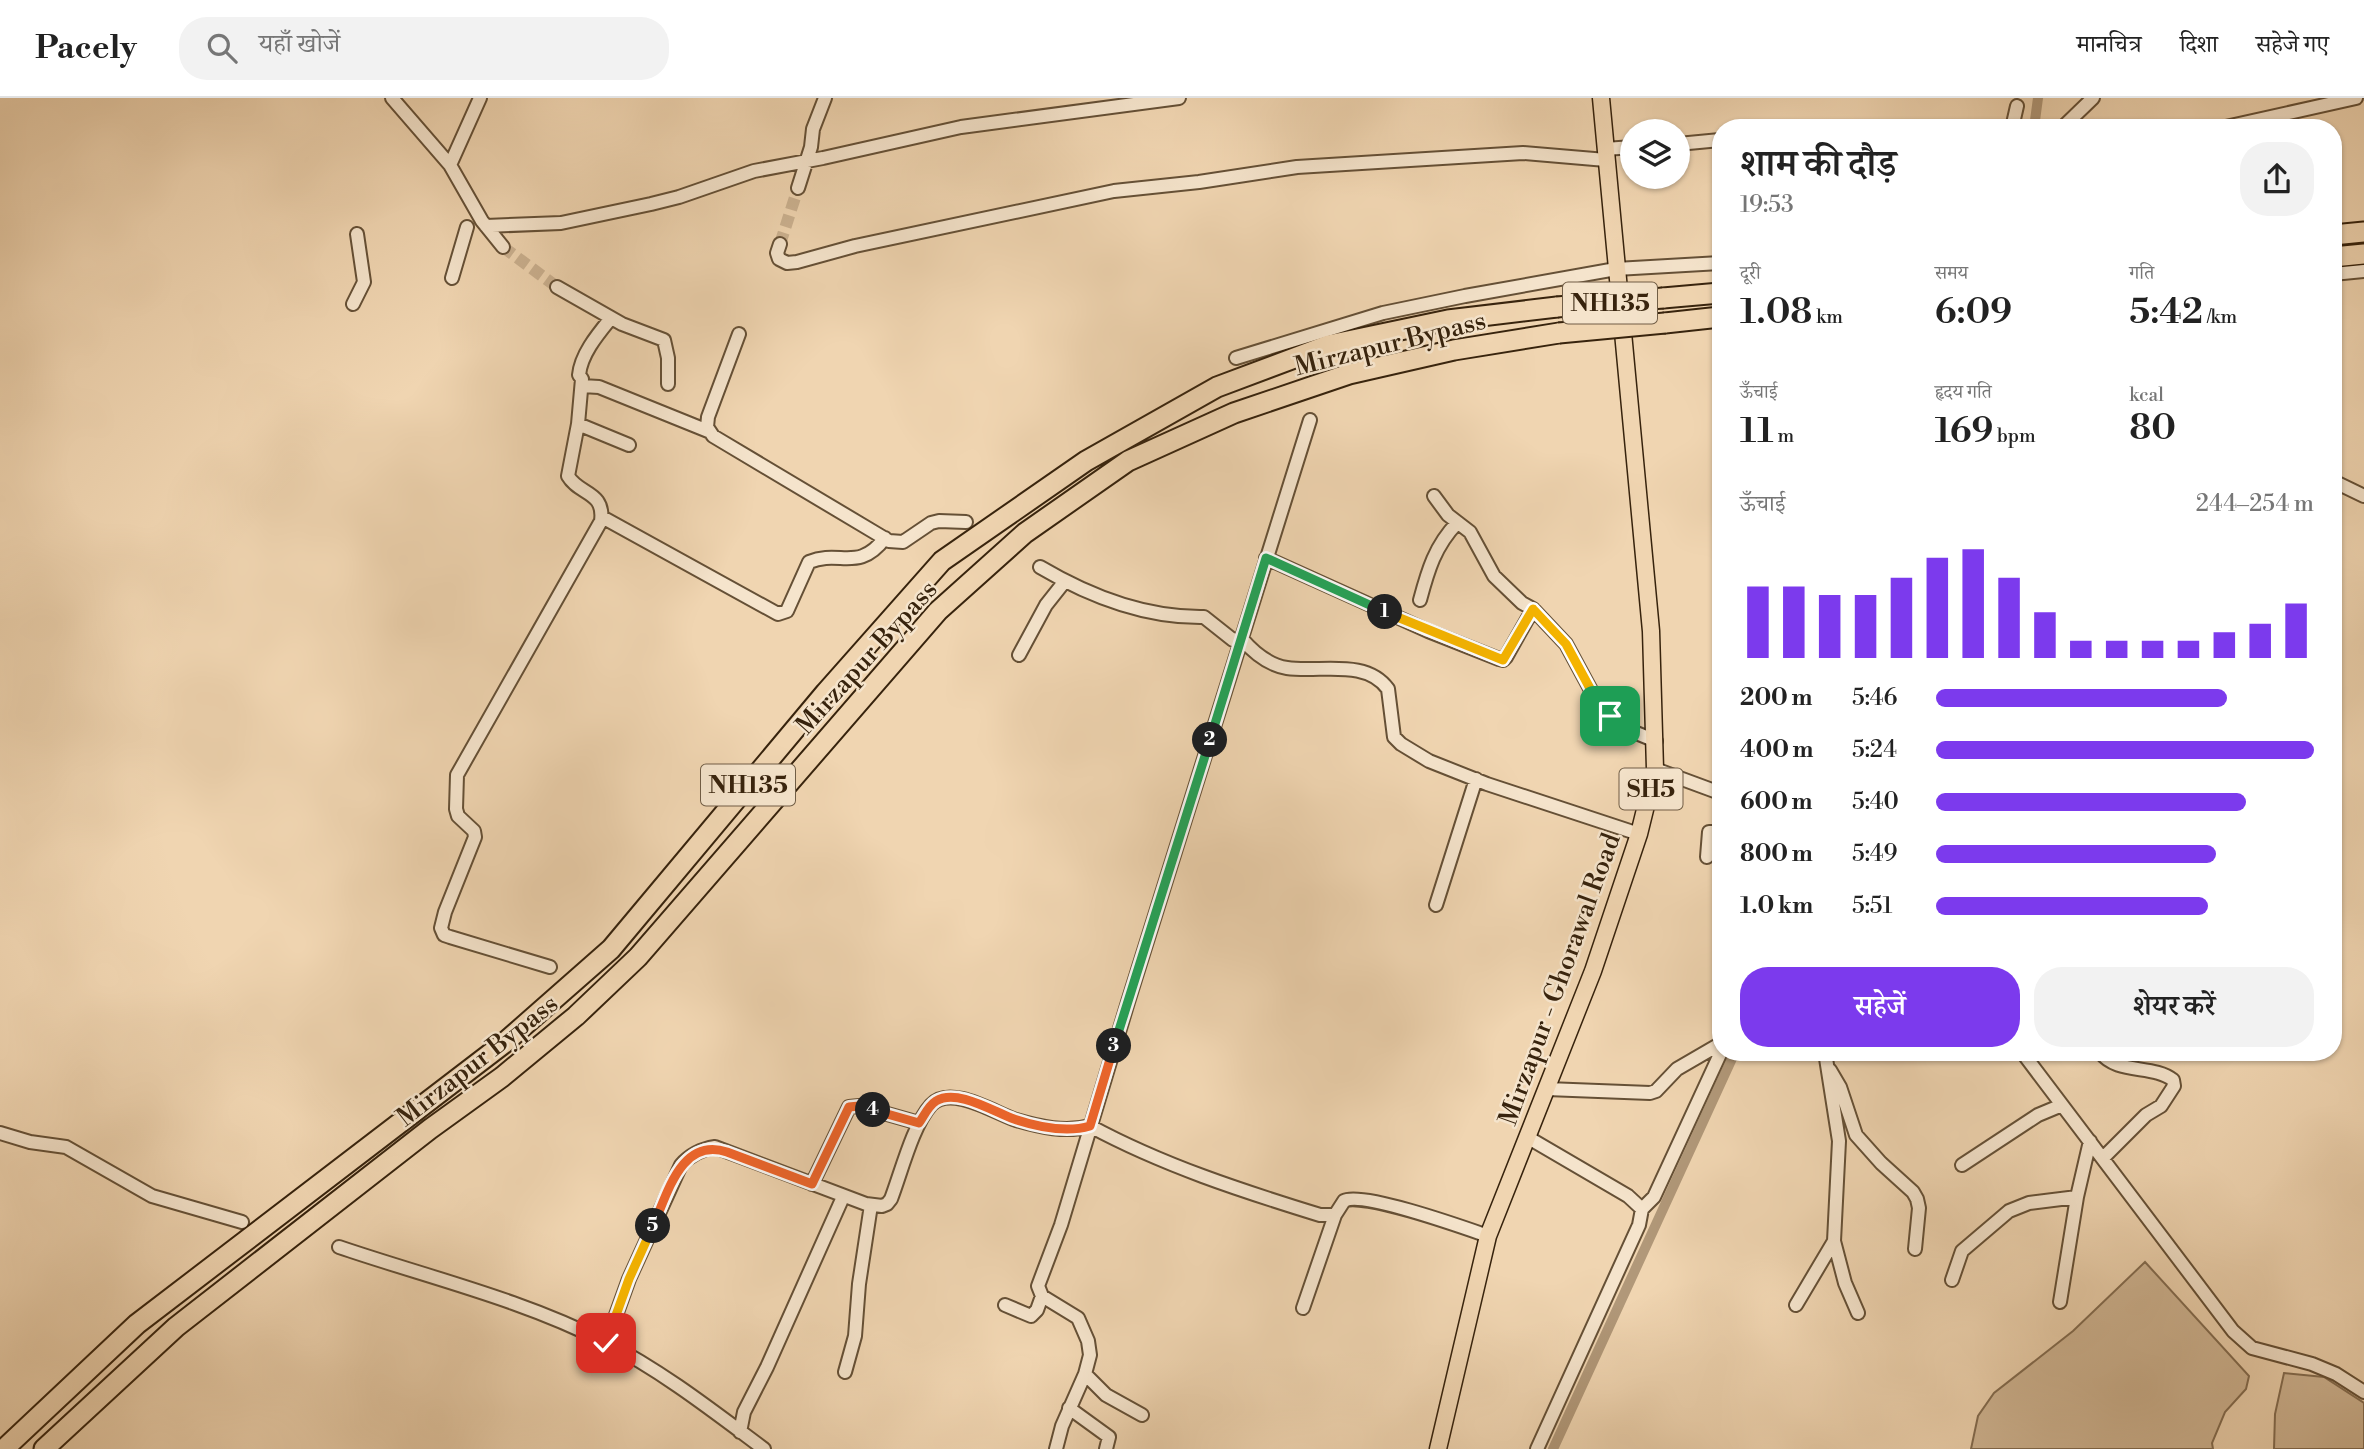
<!DOCTYPE html>
<html lang="hi">
<head>
<meta charset="utf-8">
<style>
	:root { --surface:#fff; --page:#f2f2f2; --text:#222; --muted:#767676; --line:#e0e0e0; --accent:#7c3aed }
	body { margin:0; font-family:"Libre Bodoni","Noto Serif Devanagari",serif; background:var(--page); color:var(--text); height:100vh; display:flex; flex-direction:column; font-size:26px; white-space:nowrap }
	* { box-sizing:border-box; margin:0 }
	p { font-size:23px; color:var(--muted) }
	.icon { flex:none; width:38px; height:38px; fill:none; stroke:currentColor; stroke-width:2; stroke-linecap:round; stroke-linejoin:round }
	.map { position:relative; flex:1; overflow:hidden }
	.sheet { position:absolute; left:1712px; top:21px; width:630px; height:942px; display:flex; flex-direction:column; background:var(--surface); border-radius:28px; box-shadow:0 2px 5px #0004 }
	.sheet>* { flex:none }
	.buttons { position:absolute; left:1620px; top:21px; display:grid; gap:14px }
	.buttons a { display:grid; place-items:center; width:70px; height:70px; border-radius:50%; background:var(--surface); box-shadow:0 2px 5px #0004; font-size:35px }
	.pin { position:absolute; display:grid; place-items:center; width:60px; height:60px; color:#fff; margin:-30px; border-radius:14px; box-shadow:0 4px 10px #0006 }
	.km { position:absolute; width:35px; height:35px; margin:-18px; border-radius:50%; background:#222; color:#fff; font-size:19px; line-height:35px; text-align:center }
	.round { display:grid; place-items:center; flex:none; width:74px; height:74px; border-radius:28px; background:var(--page) }
	.overview { display:flex; align-items:center; justify-content:space-between; height:119px; padding:0 28px }
	h1 { font-size:38px; font-weight:600; line-height:52px }
	.figures { display:grid; grid-template-columns:repeat(3,1fr); gap:10px; height:119px; padding:7px 28px }
	.figures div { display:grid; align-content:center }
	.figures b { font-size:35px; font-weight:600 }
	.figures small { font-size:19px; font-weight:400 }
	.figures p { font-size:19px }
	.chart { height:196px; padding:14px 28px }
	.chart p { display:flex; justify-content:space-between }
	.chart svg { width:100%; height:126px; margin-top:7px; stroke:var(--accent); stroke-width:6 }
	.action { display:flex; gap:14px; margin-top:auto; padding:14px 28px }
	.action a { flex:1; height:80px; border-radius:28px; background:var(--accent); color:#fff; font-size:28px; font-weight:600; line-height:80px; text-align:center }
	.action a+a { background:var(--page); color:var(--text) }
	ul { padding:0 28px; list-style:none; font-size:23px }
	li { display:grid; grid-template-columns:112px 84px 1fr; align-items:center; height:52px }
	li i { height:18px; border-radius:9px; background:var(--accent) }
	header { display:flex; align-items:center; gap:42px; box-sizing:border-box; height:98px; padding:0 35px; background:var(--surface); border-bottom:2px solid var(--line) }
	header strong { font-size:33px }
	nav { display:flex; gap:38px; margin-inline-start:auto; font-size:24px }
	.search { width:490px; height:63px; background:var(--page); display:flex; align-items:center; gap:18px; box-sizing:border-box; padding:0 24px; border-radius:28px; color:var(--muted); font-size:26px }
	.map>svg:first-child { display:block }
	.green { fill:#d1b795; stroke:#846d51; stroke-width:2 }
	.lines { fill:none; stroke-linecap:round; stroke-linejoin:round }
	.canal { stroke:#b19879; stroke-width:10 }
	.minor-tunnel { stroke:#cbb190; stroke-width:12; stroke-dasharray:12 6; stroke-linecap:butt }
	.minor-casing { stroke:#655036; stroke-width:16 }
	.major-casing { stroke:#37230d; stroke-width:19 }
	.highway-casing { stroke:#37230d; stroke-width:23 }
	.minor { stroke:#f5e4cc; stroke-width:12 }
	.major { stroke:#f0d5b1; stroke-width:16 }
	.highway { stroke:#f0d5b1; stroke-width:19 }
	.highway-bridge-casing { stroke:#37230d; stroke-width:23; stroke-linecap:butt }
	.highway-bridge { stroke:#f0d5b1; stroke-width:19 }
	.split-1-casing { stroke:#fff; stroke-width:14 }
	.split-2-casing { stroke:#fff; stroke-width:14 }
	.split-3-casing { stroke:#fff; stroke-width:14 }
	.split-4-casing { stroke:#fff; stroke-width:14 }
	.split-5-casing { stroke:#fff; stroke-width:14 }
	.split-6-casing { stroke:#fff; stroke-width:14 }
	.split-1 { stroke:#f5b400; stroke-width:9 }
	.split-2 { stroke:#22a559; stroke-width:9 }
	.split-3 { stroke:#22a559; stroke-width:9 }
	.split-4 { stroke:#f0652b; stroke-width:9 }
	.split-5 { stroke:#f0652b; stroke-width:9 }
	.split-6 { stroke:#f5b400; stroke-width:9 }
	.labels { text-anchor:middle; stroke-width:5; stroke-linejoin:round; paint-order:stroke }
	.shield { fill:#f5e4cc; stroke:#705d46; stroke-width:2 }
	.shield-label { font-size:24px; font-weight:bold; fill:#37230d }
	.street-label { font-size:26px; fill:#37230d; stroke:#f5e4cc }
</style>
</head>
<body>
<header>
<strong>Pacely</strong>
<div class="search"><svg class="icon" aria-label="search" viewBox="0 0 24 24"><circle cx="10" cy="10" r="6"/><path d="M15 15l6 6"/></svg>यहाँ खोजें</div>
<nav><a>मानचित्र</a><a>दिशा</a><a>सहेजे गए</a></nav>
</header>
<div class="map">
<svg width="2364" height="1351" viewBox="0 0 2364 1351">
	<rect width="100%" height="100%" fill="#f0d5b1"/>
	<filter id="stains"><feTurbulence type="fractalNoise" baseFrequency=".00286" numOctaves="4"/><feColorMatrix values="0 0 0 0 .2 0 0 0 0 .09 0 0 0 0 .02 0 0 0 .5 -.17"/></filter>
	<radialGradient id="worn" r=".72"><stop offset=".6" stop-color="#630" stop-opacity="0"/><stop offset="1" stop-color="#630" stop-opacity=".3"/></radialGradient>
	<path class="green" d="M2145,1164L2249,1278L2246,1291L2225,1314L2212,1345L2213,1351H1971L1978,1318L1994,1295L2073,1233Z
		M2284,1275L2324,1279L2364,1305V1351H2274L2275,1316Z"/>
	<g class="lines">
		<path class="canal" d="M2034,30L2038,0
			M1553,1351L1735,954"/>
		<path class="minor-tunnel" d="M780,146L798,90
			M503,149L557,189"/>
		<g class="minor-casing">
			<path id="minor" d="M392,0L450,67L482,123L503,149
				M2012,30L2017,8
				M2062,30L2093,0
				M2221,30L2356,0
				M1678,46L1720,42
				M1605,51L1633,49
				M450,67L480,0
				M798,90L811,49L813,31L825,0
				M486,128L561,125L651,106L679,99L754,73L823,60L961,29L1179,0
				M780,146L777,155L779,161L787,165L797,164L855,148L1114,93L1199,84L1297,69L1523,55L1606,62
				M2333,176L2364,173
				M452,180L467,129
				M557,189L622,226L664,242L668,260V286
				M353,206L364,184L357,136
				M739,236L708,319L707,329L713,338L889,443L903,444L931,425L939,423L966,424
				M1236,260L1383,215L1465,198L1616,171L1720,165
				M582,288L599,289L708,333
				M578,326L629,347
				M2333,383L2364,398
				M1434,398L1448,417L1470,434L1494,478L1522,505L1533,511L1566,546L1599,607L1624,630L1656,643
				M602,419L778,516L787,513L809,464C840,451 858,475 885,440
				M1266,460L1428,533L1499,561L1503,562L1506,559L1533,511
				M1040,469C1089,498 1146,520 1204,519L1233,542L1242,541C1254,555 1268,567 1287,570C1319,575 1366,560 1388,591L1394,639L1401,646L1429,663L1487,686L1639,736
				M1420,502C1428,472 1435,448 1457,425
				M1019,557L1046,507L1065,483
				M1655,671L1720,695
				M1707,759L1709,734H1720
				M1436,807L1476,681
				M550,869L450,839L444,837L441,830L445,814L475,739L474,733L458,718L456,711L457,677L601,423C605,393 579,397 568,378L578,326L582,281L579,277C581,256 598,236 611,220
				M1825,954L1839,1043L1834,1143L1845,1185L1858,1215
				M2022,954L2233,1233L2252,1250L2312,1266L2336,1276L2364,1294
				M2100,954C2117,977 2153,966 2173,982L2174,988L2161,1008L2146,1017L2103,1060
				M1830,972L1840,989L1856,1037L1881,1065L1913,1094L1917,1101L1919,1110L1915,1151
				M1547,991L1650,995L1656,993L1677,971L1720,946
				M0,1035L30,1044L66,1049L152,1098L242,1124
				M1527,1039L1628,1098L1642,1111L1639,1127L1537,1351
				M1962,1067L2038,1017L2062,1007
				M812,1086L849,1009L859,1008L919,1025
				M1642,1111L1654,1099L1721,954
				M339,1149C427,1179 521,1201 605,1244C662,1273 713,1313 764,1351
				M1952,1182L1962,1153L2009,1113L2029,1105L2077,1099L2090,1043
				M2060,1204L2077,1099
				M1005,1207L1031,1218L1037,1212L1042,1198
				M1796,1207L1834,1143
				M1303,1210L1335,1117
				M606,1245L629,1181L681,1067C690,1057 702,1051 715,1049L866,1106L882,1108L887,1106L891,1101C901,1075 913,1027 931,1007C950,986 995,1015 1016,1022C1040,1029 1066,1035 1090,1028C1162,1067 1242,1093 1320,1117H1335L1344,1103C1361,1093 1465,1130 1488,1138
				M845,1274L855,1238L859,1186L871,1107
				M1085,1276L1106,1297L1142,1317
				M1069,1310L1109,1339L1106,1351
				M740,1334L744,1314L767,1269L843,1099
				M1056,1351L1062,1328L1085,1276L1090,1257L1088,1243L1078,1220L1042,1198L1038,1188L1061,1127L1128,904L1310,322"/>
		</g>
		<g class="major-casing">
			<path id="major" d="M1438,1351L1488,1138L1593,873L1639,736L1655,671L1651,533L1601,0"/>
		</g>
		<g class="highway-casing">
			<path id="highway" d="M2333,137L2364,134
				M2333,159L2364,156
				M1663,200L1720,195
				M1665,225L1720,219
				M4,1351L137,1226L503,946L611,851L826,594L942,463L1086,363L1217,289L1329,247L1448,222L1557,209
				M44,1351L176,1229L430,1031L502,979L576,918L638,859L938,513L1025,435L1128,363L1234,315L1349,276L1454,252L1559,235"/>
		</g>
		<use href="#minor" class="minor"/>
		<use href="#major" class="major"/>
		<use href="#highway" class="highway"/>
		<g class="highway-bridge-casing">
			<path id="highway-bridge" d="M1557,209L1663,200
				M1559,235L1665,225"/>
		</g>
		<use href="#highway-bridge" class="highway-bridge"/>
	</g>
	<g class="lines">
		<g class="split-1-casing">
			<path id="split-1" d="M1385,514L1503,562L1533,511L1566,546L1599,607L1610,618"/>
		</g>
		<g class="split-2-casing">
			<path id="split-2" d="M1210,642L1266,460L1385,514"/>
		</g>
		<g class="split-3-casing">
			<path id="split-3" d="M1114,948L1210,642"/>
		</g>
		<g class="split-4-casing">
			<path id="split-4" d="M873,1012L919,1025C924,1018 928,1008 936,1003C957,990 994,1014 1014,1021C1038,1029 1066,1035 1090,1028L1114,948"/>
		</g>
		<g class="split-5-casing">
			<path id="split-5" d="M653,1128C668,1095 681,1039 727,1054L812,1086L849,1009L859,1008L873,1012"/>
		</g>
		<g class="split-6-casing">
			<path id="split-6" d="M606,1245L629,1181L653,1128"/>
		</g>
		<use href="#split-1" class="split-1"/>
		<use href="#split-2" class="split-2"/>
		<use href="#split-3" class="split-3"/>
		<use href="#split-4" class="split-4"/>
		<use href="#split-5" class="split-5"/>
		<use href="#split-6" class="split-6"/>
	</g>
	<g class="labels">
		<g class="shield">
			<rect x="1563" y="184.5" width="94" height="41" rx="5"/>
			<rect x="701" y="666.5" width="94" height="41" rx="5"/>
			<rect x="1619.5" y="670.5" width="63" height="41" rx="5"/>
		</g>
		<g class="shield-label">
			<text x="1610" y="213">NH135</text>
			<text x="748" y="695">NH135</text>
			<text x="1651" y="699">SH5</text>
		</g>
		<g class="street-label">
			<text transform="translate(1390 245) rotate(-14)" y="9">Mirzapur Bypass</text>
			<text transform="translate(866 559) rotate(-48)" y="9">Mirzapur Bypass</text>
			<text transform="translate(1559 881) rotate(-70)" y="9">Mirzapur - Ghorawal Road</text>
			<text transform="translate(477 962) rotate(-38)" y="9">Mirzapur Bypass</text>
		</g>
	</g>
	<rect width="100%" height="100%" filter="url(#stains)"/>
	<rect width="100%" height="100%" fill="url(#worn)"/>
</svg>
<div class="buttons">
<a><svg class="icon" aria-label="layers" viewBox="0 0 24 24"><path d="M12 4l9 5-9 5-9-5zM3 14l9 5 9-5"/></svg></a>
</div>
<div class="pin" style="left:1610px;top:618px;background:#1e9e55"><svg class="icon" aria-label="arrive" viewBox="0 0 24 24"><path d="M6 21V4h12l-3 4 3 4H6"/></svg></div>
<div class="pin" style="left:606px;top:1245px;background:#d93025"><svg class="icon" aria-label="check" viewBox="0 0 24 24"><path d="M5 12l5 5 9-10"/></svg></div>
<b class="km" style="left:1385px;top:514px">1</b>
<b class="km" style="left:1210px;top:642px">2</b>
<b class="km" style="left:1114px;top:948px">3</b>
<b class="km" style="left:873px;top:1012px">4</b>
<b class="km" style="left:653px;top:1128px">5</b>
<section class="sheet">
<div class="overview"><div><h1>शाम की दौड़</h1><p>19:53</p></div><a class="round"><svg class="icon" aria-label="share" viewBox="0 0 24 24"><path d="M12 15V3M7 8l5-5 5 5M5 13v7h14v-7"/></svg></a></div>
<div class="figures">
<div><p>दूरी</p><b>1.08<small> km</small></b></div>
<div><p>समय</p><b>6:09</b></div>
<div><p>गति</p><b>5:42<small> /km</small></b></div>
</div>
<div class="figures">
<div><p>ऊँचाई</p><b>11<small> m</small></b></div>
<div><p>हृदय गति</p><b>169<small> bpm</small></b></div>
<div><p>kcal</p><b>80</b></div>
</div>
<div class="chart"><p><span>ऊँचाई</span>244–254 m</p>
<svg viewBox="0 0 160 44" preserveAspectRatio="none"><path d="M5 44V19M15 44V19M25 44V22M35 44V22M45 44V16M55 44V9M65 44V6M75 44V16M85 44V28M95 44V38M105 44V38M115 44V38M125 44V38M135 44V35M145 44V32M155 44V25"/></svg>
</div>
<ul>
<li><b>200 m</b>5:46<i style="width:77%"></i></li>
<li><b>400 m</b>5:24<i style="width:100%"></i></li>
<li><b>600 m</b>5:40<i style="width:82%"></i></li>
<li><b>800 m</b>5:49<i style="width:74%"></i></li>
<li><b>1.0 km</b>5:51<i style="width:72%"></i></li>
</ul>
<div class="action"><a>सहेजें</a><a>शेयर करें</a></div>
</section>
</div>
</body>
</html>
